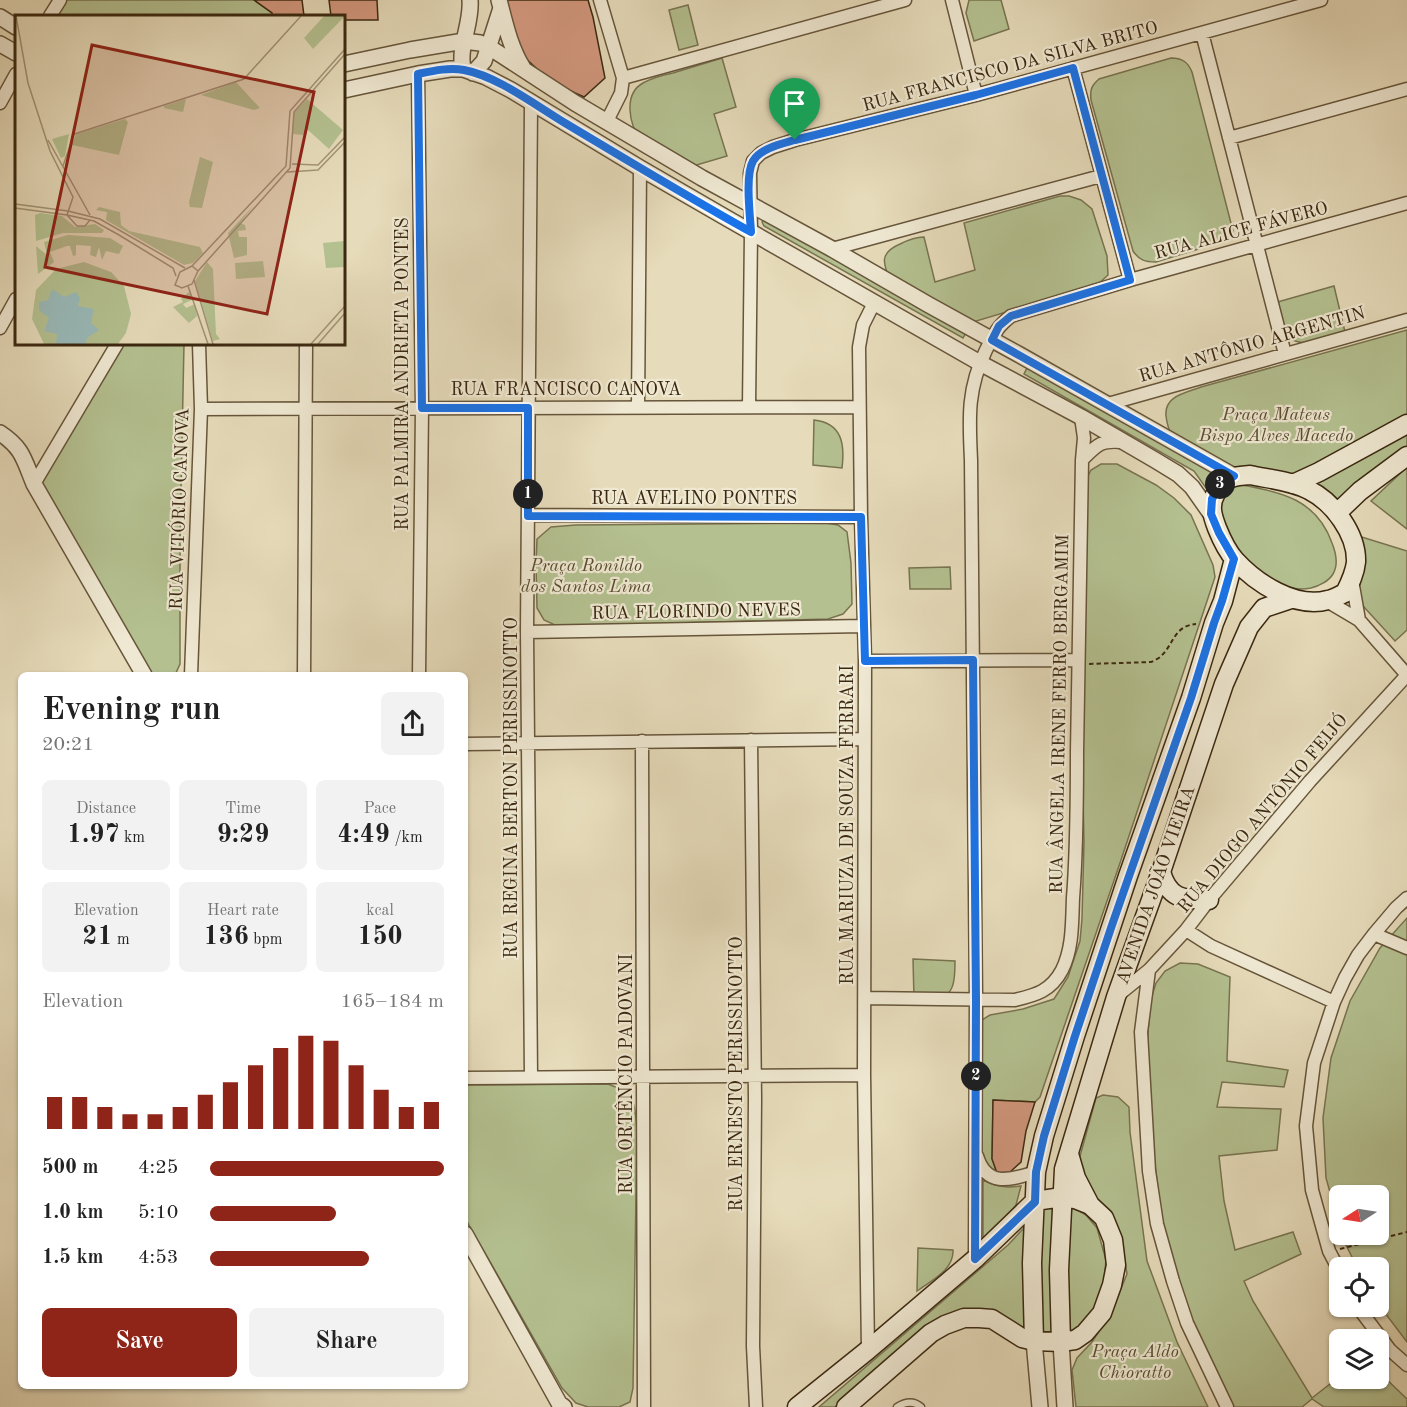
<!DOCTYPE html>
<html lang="en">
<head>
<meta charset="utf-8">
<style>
	:root { --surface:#fff; --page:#f2f2f2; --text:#222; --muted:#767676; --accent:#8f2418 }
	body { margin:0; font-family:"Old Standard TT",serif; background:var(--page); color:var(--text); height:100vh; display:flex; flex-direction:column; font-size:22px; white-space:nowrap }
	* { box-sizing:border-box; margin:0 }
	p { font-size:20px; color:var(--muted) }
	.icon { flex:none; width:33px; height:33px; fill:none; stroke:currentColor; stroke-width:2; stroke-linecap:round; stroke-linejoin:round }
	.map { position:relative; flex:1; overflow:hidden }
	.panel { position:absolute; left:18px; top:672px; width:450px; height:717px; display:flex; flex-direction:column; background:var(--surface); border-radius:9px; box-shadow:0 2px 4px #0004 }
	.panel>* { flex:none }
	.needle { width:39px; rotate:258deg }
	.tools { position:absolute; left:1329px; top:1185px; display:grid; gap:12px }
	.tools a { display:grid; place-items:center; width:60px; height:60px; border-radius:9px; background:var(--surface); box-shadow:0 2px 4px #0004; font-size:30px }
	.pin { position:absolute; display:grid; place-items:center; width:51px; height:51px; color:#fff; margin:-62px -26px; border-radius:50% 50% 50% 0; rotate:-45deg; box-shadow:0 0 6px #0007 }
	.pin .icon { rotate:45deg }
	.km { position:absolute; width:30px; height:30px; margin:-15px; border-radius:50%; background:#222; color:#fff; font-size:16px; line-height:30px; text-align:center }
	.round { display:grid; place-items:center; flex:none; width:63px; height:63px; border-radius:9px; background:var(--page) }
	.overview { display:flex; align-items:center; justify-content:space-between; height:102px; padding:0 24px }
	h1 { font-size:33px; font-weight:700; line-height:45px }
	.stats { display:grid; grid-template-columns:repeat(3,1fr); gap:9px; height:102px; padding:6px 24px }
	.stats div { display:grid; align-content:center; border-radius:9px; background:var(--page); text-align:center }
	.stats b { font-size:26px; font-weight:700 }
	.stats small { font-size:16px; font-weight:400 }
	.stats p { font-size:16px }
	.chart { height:168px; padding:12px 24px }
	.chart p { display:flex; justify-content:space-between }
	.chart svg { width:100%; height:108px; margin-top:6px; stroke:var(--accent); stroke-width:6 }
	.action { display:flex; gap:12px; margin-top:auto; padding:12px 24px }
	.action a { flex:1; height:69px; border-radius:9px; background:var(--accent); color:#fff; font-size:24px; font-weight:700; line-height:69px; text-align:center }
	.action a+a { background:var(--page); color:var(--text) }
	ul { padding:0 24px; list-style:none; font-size:20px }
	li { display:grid; grid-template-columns:96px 72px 1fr; align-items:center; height:45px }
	li i { height:15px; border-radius:8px; background:var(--accent) }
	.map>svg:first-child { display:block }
	.green { fill:#b4c090; stroke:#787450; stroke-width:1.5 }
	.building { fill:#d3987e; stroke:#3b2810; stroke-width:1.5 }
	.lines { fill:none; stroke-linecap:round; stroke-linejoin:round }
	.service-casing { stroke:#66553a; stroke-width:9 }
	.minor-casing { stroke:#66553a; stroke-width:15 }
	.tertiary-casing { stroke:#66553a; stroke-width:18 }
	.secondary-casing { stroke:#3b2810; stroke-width:21 }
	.path { stroke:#3b2810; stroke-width:2; stroke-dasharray:4.5 3; stroke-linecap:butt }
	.service { stroke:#efe8d2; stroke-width:6 }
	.minor { stroke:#efe8d2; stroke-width:12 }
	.tertiary { stroke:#efe8d2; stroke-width:15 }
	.secondary { stroke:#efe8d2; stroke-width:18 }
	.route-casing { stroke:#fff; stroke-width:12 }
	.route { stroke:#1a73e8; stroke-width:8 }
	.labels { text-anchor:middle; stroke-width:4.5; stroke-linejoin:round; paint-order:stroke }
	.street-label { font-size:18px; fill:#3b2810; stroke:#efe8d2 }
	.park-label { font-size:18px; font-style:italic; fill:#594e30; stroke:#efe8d2 }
	.inset-road { fill:none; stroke:#a29376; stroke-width:1.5 }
	.view { fill:#8f2418; fill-opacity:0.15; stroke:#8f2418; stroke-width:3 }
	.inset-edge { fill:none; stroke:#3b2810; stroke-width:3 }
</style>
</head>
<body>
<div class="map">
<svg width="1407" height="1407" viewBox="0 0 1407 1407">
	<rect width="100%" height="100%" fill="#e6dbba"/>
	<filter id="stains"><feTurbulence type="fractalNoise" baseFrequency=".00333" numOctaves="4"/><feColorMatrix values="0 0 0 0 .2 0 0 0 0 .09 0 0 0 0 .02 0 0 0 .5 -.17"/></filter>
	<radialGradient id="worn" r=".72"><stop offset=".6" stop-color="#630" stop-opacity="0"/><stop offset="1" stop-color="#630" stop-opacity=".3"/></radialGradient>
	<path class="green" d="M64,0H254L272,13L273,16H54Z
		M969,0H1001L1009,29L974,41L966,13Z
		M688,5L698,45L679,50L669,10Z
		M722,58L736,107L714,114L727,156L690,167C680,162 647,146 641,140C629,125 623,94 643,83C652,78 663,75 673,73C689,68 706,63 722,58Z
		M1171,58C1182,58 1188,62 1192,72L1233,231L1231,236L1218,243L1156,262C1145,262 1139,260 1133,251L1091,100C1090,90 1091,86 1099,79Z
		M1060,196H1069L1081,200L1092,209L1107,256L1108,275L1097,285L973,322L890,281C883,263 879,253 900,244C908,240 915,237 924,237L935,282L975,270L964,223Z
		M765,218L967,331L963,338L764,226L762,222Z
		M1334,286L1345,332C1326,341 1292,353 1281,327C1278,320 1276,311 1274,303Z
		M1407,330V416L1296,478L1240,472L1172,435C1168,429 1167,424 1166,416C1164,396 1185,393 1201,387Z
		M123,344H184L180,538V664L175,675H146L37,490Z
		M1028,366L1217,475L1206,488L1194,471L1024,374Z
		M814,420C842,423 845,444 842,468L813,465Z
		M1407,429V450L1340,501L1325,489L1310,481Z
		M1101,464H1117L1156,485L1174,498L1191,515L1213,565L1215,577L1121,860L1040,1097L1035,1102L993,1100L992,1159L997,1173L981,1170L977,1023L990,1015L1023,1009L1054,999L1068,977L1080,941L1082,919L1084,842L1082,751L1086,480L1091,470Z
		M1407,467V529L1371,501Z
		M1242,485C1282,492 1317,500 1332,543C1336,553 1339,564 1333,574C1329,581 1319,586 1311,588C1285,593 1264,577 1247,560C1242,556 1237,552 1234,548C1227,537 1223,526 1217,515L1225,489L1231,486Z
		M826,523L838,525L847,532L851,563L852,604L843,614L828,619L557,626L544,620L537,608L536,563L537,539L551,527L576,525Z
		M1352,534L1407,551V630L1395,641L1364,607L1360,600Z
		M950,567L951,589H910L909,568Z
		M1407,918V1342L1379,1305L1378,1268L1357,1267L1341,1235L1378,1234V1196H1340V1228L1326,1178L1323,1118L1331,1058L1350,1001L1380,948Z
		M913,959L955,961C955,999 948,998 914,999Z
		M1180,963L1198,964L1230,977L1227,1061L1288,1070L1284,1087L1222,1082L1217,1107L1281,1109L1277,1150L1219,1156L1224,1201L1235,1250L1293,1232L1301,1254L1244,1281L1253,1301L1312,1398L1339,1377L1378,1378L1379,1372L1407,1399V1407H1324L1312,1399L1302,1407H1234L1214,1373L1184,1310L1163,1230L1154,1156L1147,1050L1150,1002L1156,983L1165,971Z
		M608,1084C636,1094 634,1101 637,1128L633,1388L630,1402L619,1407H588L576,1403L562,1388L465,1218V1085Z
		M1103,1095L1118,1097L1129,1107L1130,1132L1147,1261L1177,1342L1208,1407H1076L1072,1370L1077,1358L1092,1342L1111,1313L1127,1274L1121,1238L1108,1210L1096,1198L1081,1169L1080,1156L1096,1098Z
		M983,1180C997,1187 1006,1188 1021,1186L1016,1205L995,1232L983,1241Z
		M1058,1204L1055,1332L1043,1335L1040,1290L1042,1207Z
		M1071,1206L1086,1215L1097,1228L1106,1260L1103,1290L1091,1317L1076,1330L1065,1331V1275Z
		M1023,1229L1027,1232L1028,1328L1024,1331L976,1310L853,1391L835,1407H819L1008,1245Z
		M918,1248L953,1250C954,1270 932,1280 917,1291Z"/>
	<path class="building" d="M254,0H302L304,16H272V13Z
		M329,0H377L378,20H344V16H331Z
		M506,0H588L593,17L605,78L584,97L551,82L521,54Z
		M993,1100L1035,1102L1026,1131L1021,1162L1010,1172L997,1173L992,1159Z"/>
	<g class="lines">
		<g class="service-casing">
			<path id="service" d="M897,1407C905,1402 913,1400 921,1407"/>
		</g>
		<g class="minor-casing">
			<path id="minor" d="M600,0L623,78L621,93L607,121
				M952,0L976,95
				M50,16L60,0
				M1202,33L1285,354
				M1073,68L1130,280
				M418,74L422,408L419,675
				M623,78L905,0
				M0,103L16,74
				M531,103L527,632L531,1077
				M1229,138L1407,89
				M832,249L1101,176
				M0,328L16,299
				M1108,404L1407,320
				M638,407L640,168
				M749,407L751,232L750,173L753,161L761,153L773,147L795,140L976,95L1321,0
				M201,409L859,407
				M1082,460C1097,445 1100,440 1122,442
				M34,484L117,344
				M528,515L861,517
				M1352,580L1359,620
				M1327,601L1359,620L1407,675
				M527,632L864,626
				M865,661L1077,660
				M191,675L201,409L199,344
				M304,675L306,344
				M751,740L755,1099L753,1346L756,1407
				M642,741L644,1407
				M465,744L864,739
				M1186,930L1211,946L1334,1002
				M1374,934L1407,948
				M1149,970L1141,1032L1149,1171L1157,1224L1173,1281L1187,1323L1227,1407
				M1117,996L1149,970L1186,930L1209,900L1310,781L1407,675
				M865,998L1015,1000C1036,995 1051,991 1062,970C1073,948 1072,922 1073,898C1077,849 1077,801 1077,752C1078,655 1080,558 1082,460L1084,438L1081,417
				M465,1078L864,1075
				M977,1156C987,1189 1012,1179 1036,1172
				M975,1259L976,1000L971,460C969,418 967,389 986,350C994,334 997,327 1011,316L1130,280L1407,203
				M1340,1272L1329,1251L1312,1190L1306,1126L1314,1063L1334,1002L1345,978L1358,955L1374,934L1396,908L1407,898
				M1357,1306L1390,1350L1407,1365
				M868,1350L864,1075L865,661L861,517L859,347L863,325L874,303"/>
		</g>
		<g class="tertiary-casing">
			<path id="tertiary" d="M499,0C505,23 510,47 523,68
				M0,17L16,27
				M0,44L16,53
				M344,64L410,50L464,41L480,43L489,47L575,103L702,178L832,249L929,305L1018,354L1234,476
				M463,69C458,46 472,24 470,0
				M473,73L484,61L501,8
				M344,90L418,74L450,69H463L486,77L511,90L640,168L730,220L980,363L1081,417L1155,460L1178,474L1192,487L1211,514
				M0,433C23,448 24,460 34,484L144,675
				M465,1234L559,1403L564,1407
				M1034,1341L1040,1407
				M1061,1342L1065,1407"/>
		</g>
		<g class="secondary-casing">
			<path id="secondary" d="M1250,475C1269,479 1292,481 1309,490C1333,502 1357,534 1356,562C1355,573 1350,583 1345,593C1340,595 1334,599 1328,600C1295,609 1256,583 1235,560C1227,551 1221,538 1217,528C1212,515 1209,505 1216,493C1224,477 1234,476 1250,475Z
				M1293,484L1319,472L1407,424
				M1337,513L1360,491L1407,456
				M1161,872C1169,900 1184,899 1209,900
				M1069,1154L1076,1178L1090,1205
				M1034,1341L1032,1263L1036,1172L1044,1136L1075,1036L1128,876L1191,698L1214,623L1223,601L1234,559
				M1061,1342L1059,1270L1064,1169L1116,997L1161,872L1224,684L1249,627L1264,608L1291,599
				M797,1407L868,1350L975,1259L1035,1201L1062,1197L1075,1199L1090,1205L1104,1218L1113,1240L1116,1265L1112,1285L1102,1313L1085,1333L1075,1340L1061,1342L1034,1341L1022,1338L992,1319L979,1318H964L945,1325L931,1333L846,1407"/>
		</g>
		<path class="path" d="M1089,664L1151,662C1152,662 1159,658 1160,657C1174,645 1173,626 1196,624
			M1340,1249L1407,1232"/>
		<use href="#service" class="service"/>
		<use href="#minor" class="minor"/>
		<use href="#tertiary" class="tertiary"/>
		<use href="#secondary" class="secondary"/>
	</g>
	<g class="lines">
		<g class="route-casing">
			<path id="route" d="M1073,68L1130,280L1011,316L999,326L992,340L1234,476L1220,484L1212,499L1211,514L1219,533L1234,559L1222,601L1214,623L1191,698L1111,928L1075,1036L1044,1136L1036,1172L1035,1202L975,1259L976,1000L973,660L865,661L861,517L528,516V408H422L418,74C432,71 449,67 464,70C497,76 535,105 565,123C627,160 688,197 751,232C750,215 745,175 753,161C761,148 781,144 795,140L976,95Z"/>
		</g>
		<use href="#route" class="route"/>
	</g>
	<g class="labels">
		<g class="street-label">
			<text transform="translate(1010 66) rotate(-15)" y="6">RUA FRANCISCO DA SILVA BRITO</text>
			<text transform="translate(1241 230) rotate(-15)" y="6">RUA ALICE FÁVERO</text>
			<text transform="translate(1252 344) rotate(-16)" y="6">RUA ANTÔNIO ARGENTIN</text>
			<text transform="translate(402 374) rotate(-90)" y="6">RUA PALMIRA ANDRIETA PONTES</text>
			<text x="566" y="395">RUA FRANCISCO CANOVA</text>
			<text x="694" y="504">RUA AVELINO PONTES</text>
			<text transform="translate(179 509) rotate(-88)" y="6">RUA VITÓRIO CANOVA</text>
			<text transform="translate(696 611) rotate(-1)" y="6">RUA FLORINDO NEVES</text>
			<text transform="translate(1059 714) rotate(-89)" y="6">RUA ÂNGELA IRENE FERRO BERGAMIM</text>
			<text transform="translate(511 788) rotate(-90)" y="6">RUA REGINA BERTON PERISSINOTTO</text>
			<text transform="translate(1262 813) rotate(-50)" y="6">RUA DIOGO ANTÔNIO FEIJÓ</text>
			<text transform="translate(847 825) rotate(-90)" y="6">RUA MARIUZA DE SOUZA FERRARI</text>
			<text transform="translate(1155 885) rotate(-71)" y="6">AVENIDA JOÃO VIEIRA</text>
			<text transform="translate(626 1074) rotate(-90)" y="6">RUA ORTÊNCIO PADOVANI</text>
			<text transform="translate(736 1074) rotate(-90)" y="6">RUA ERNESTO PERISSINOTTO</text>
		</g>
		<g class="park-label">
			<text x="1276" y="420">Praça Mateus<tspan x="1276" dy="21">Bispo Alves Macedo</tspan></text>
			<text x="586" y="571">Praça Ronildo<tspan x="586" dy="21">dos Santos Lima</tspan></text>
			<text x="1135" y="1357">Praça Aldo<tspan x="1135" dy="21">Chioratto</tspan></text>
		</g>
	</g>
	<g transform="translate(15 15)">
		<rect width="330" height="330" fill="#e6dbba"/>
		<path d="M309,1H330L298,34L289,23ZM221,67L245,93L239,95L186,80ZM171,84L168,97L149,93V91ZM292,84L328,115L314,134L293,115L288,120L278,119V99ZM110,104L113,107L104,140L57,130L61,119ZM54,119L50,141L46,143L37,124ZM185,142L198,147L187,193L175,192L174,187ZM239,190L225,208L230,210L231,215L223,216L224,222H232V240L219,243L213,218ZM84,192L105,197L106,210L114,216L185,232L188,238L178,248L169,250L91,205L92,197L81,195ZM25,198L47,201L60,212L80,209L89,215L87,218H48L21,226L20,200ZM53,220L95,223L108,231L104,239L91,236L87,245L84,232L81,242L75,240L76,231L61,230V240L58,241L55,231H52L35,237L39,247L23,259L21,231L32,240L29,227ZM330,226V252L311,253L308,228ZM248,246L250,262L221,264L220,248ZM69,247L96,257L109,271L116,299L111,318L103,329H29L17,304L21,275L41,254ZM192,247L198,254L201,319L205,324L198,326L180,266ZM174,277L179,284L168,289L171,293L180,289L182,301L174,308L158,292L168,287L166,284Z" fill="#b4c090"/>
		<path d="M37,274L49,282L61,277L65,283L63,291L79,294L76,308L84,315L72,323L71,329H41L42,319L29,316L34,303L24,295V287L33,285Z" fill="#99b9b8"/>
		<path class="inset-road" d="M1,1L13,68L35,136L58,182L52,200M33,125L75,200M277,149L303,150L330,122M48,151L59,119L229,64L286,1M275,153L279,97L330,39M272,157L303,155L330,127M0,189L53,196M0,193L52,200M53,196L85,204L170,253M52,200L79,206L104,220L158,253L161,261M52,200L62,211H70L75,205M177,251L271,151L275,96L330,34M177,251L183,256L177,269L167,273L160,270L165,257ZM183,256L275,153M179,265L198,329M173,271L193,329M296,329L330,291M303,329L330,298"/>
		<path class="view" d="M77,30L299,77L252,299L30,252Z"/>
		<rect width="330" height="330" class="inset-edge"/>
	</g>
	<rect width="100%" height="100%" filter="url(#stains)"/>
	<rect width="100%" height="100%" fill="url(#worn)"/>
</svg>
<div class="tools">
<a><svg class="needle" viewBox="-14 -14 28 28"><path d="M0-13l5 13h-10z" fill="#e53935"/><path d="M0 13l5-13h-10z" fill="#767676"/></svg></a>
<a><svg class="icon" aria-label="locate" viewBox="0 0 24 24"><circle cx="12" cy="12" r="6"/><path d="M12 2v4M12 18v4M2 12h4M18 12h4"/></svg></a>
<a><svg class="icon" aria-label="layers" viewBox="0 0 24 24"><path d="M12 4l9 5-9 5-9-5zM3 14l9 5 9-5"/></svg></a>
</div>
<div class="pin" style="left:795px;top:140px;background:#1e9e55"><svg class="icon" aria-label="arrive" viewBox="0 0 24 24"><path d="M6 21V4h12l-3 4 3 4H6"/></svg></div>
<b class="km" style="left:528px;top:494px">1</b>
<b class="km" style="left:976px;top:1076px">2</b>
<b class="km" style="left:1220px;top:484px">3</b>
<section class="panel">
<div class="overview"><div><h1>Evening run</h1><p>20:21</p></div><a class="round"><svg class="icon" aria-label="share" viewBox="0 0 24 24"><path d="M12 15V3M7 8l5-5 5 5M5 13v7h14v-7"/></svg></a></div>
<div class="stats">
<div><p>Distance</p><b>1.97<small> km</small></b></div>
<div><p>Time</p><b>9:29</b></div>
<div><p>Pace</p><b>4:49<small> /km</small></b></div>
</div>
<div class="stats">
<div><p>Elevation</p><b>21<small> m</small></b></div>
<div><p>Heart rate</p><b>136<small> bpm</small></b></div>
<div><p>kcal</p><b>150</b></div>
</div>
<div class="chart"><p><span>Elevation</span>165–184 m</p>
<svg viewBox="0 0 160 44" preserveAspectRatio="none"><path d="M5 44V31M15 44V31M25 44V35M35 44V38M45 44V38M55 44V35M65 44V30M75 44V25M85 44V18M95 44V11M105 44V6M115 44V8M125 44V18M135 44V28M145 44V35M155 44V33"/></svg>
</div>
<ul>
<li><b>500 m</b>4:25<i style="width:100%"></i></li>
<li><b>1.0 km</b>5:10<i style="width:54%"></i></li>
<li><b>1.5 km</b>4:53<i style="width:68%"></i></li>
</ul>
<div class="action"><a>Save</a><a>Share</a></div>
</section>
</div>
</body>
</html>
